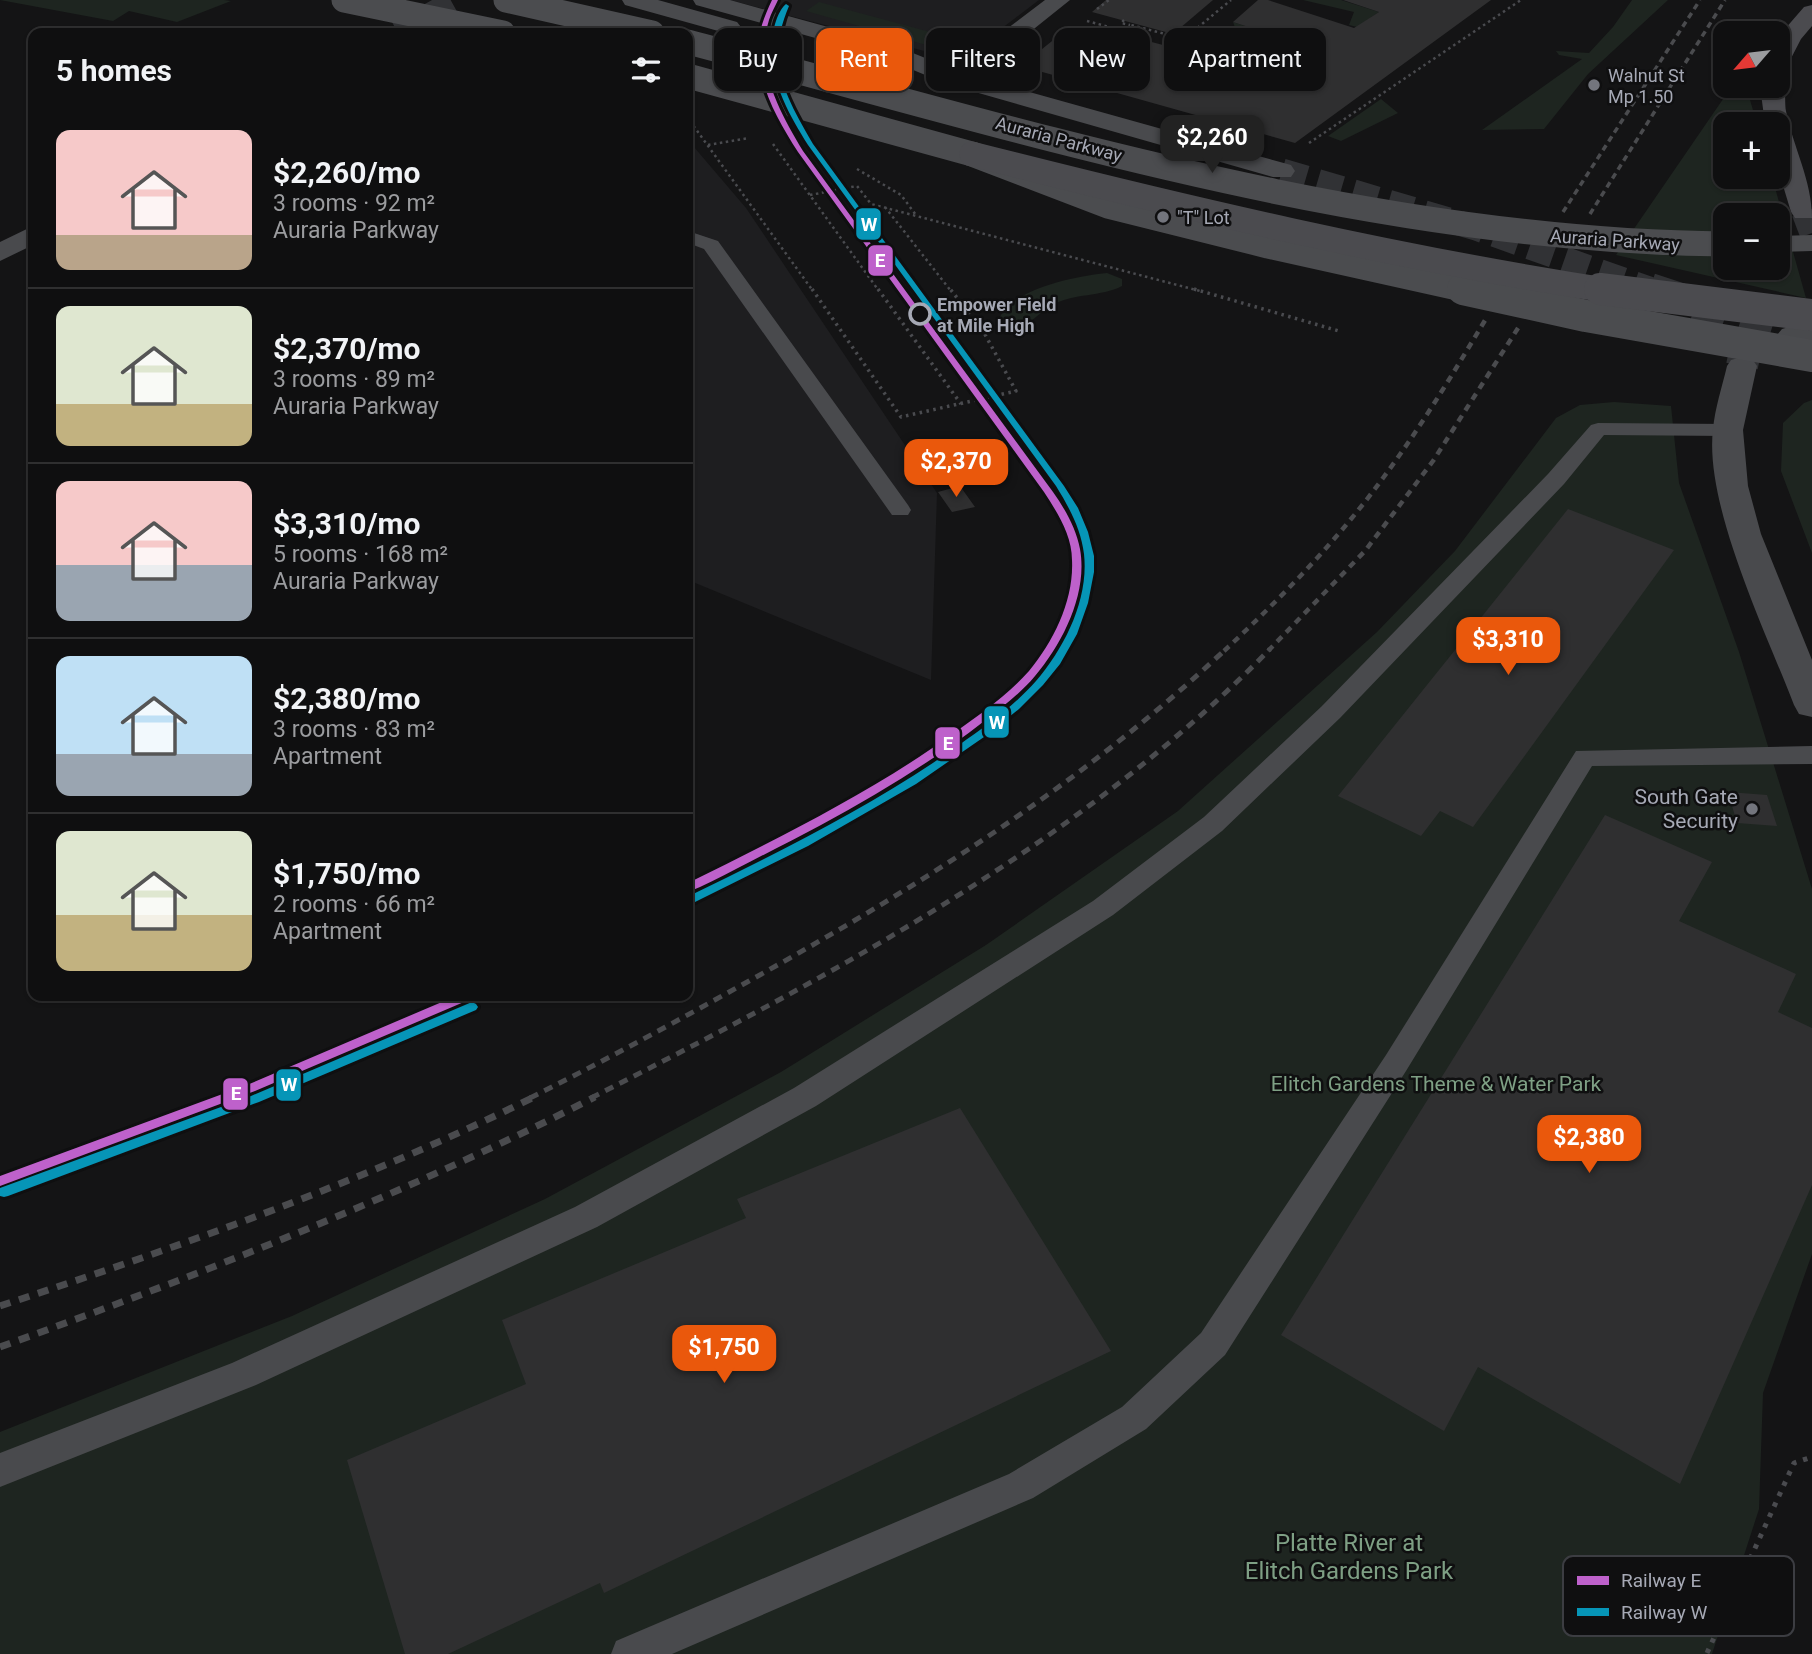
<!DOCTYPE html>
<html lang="en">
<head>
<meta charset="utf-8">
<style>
	body { margin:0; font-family:Roboto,sans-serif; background:#181819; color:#f1f3f6; height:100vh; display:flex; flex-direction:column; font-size:26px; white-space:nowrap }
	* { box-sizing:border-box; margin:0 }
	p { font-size:23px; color:#9b9c9f }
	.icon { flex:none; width:38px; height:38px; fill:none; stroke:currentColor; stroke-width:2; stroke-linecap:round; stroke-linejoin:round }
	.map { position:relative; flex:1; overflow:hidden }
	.details { position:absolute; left:28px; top:28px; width:665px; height:973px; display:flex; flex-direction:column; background:#0f0f10; border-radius:14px; box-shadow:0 2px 5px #0004,0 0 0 2px #2f2f30 }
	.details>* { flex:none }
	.guide { position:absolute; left:714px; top:28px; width:665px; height:63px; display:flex; gap:14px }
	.needle { width:46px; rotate:242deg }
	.controls { position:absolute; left:1713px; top:21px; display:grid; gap:14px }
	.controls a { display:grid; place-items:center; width:77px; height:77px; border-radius:14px; background:#0f0f10; box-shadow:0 2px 5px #0004,0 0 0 2px #2f2f30; font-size:35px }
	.price { position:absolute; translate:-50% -60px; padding:0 16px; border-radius:14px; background:#ea580c; color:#fff; font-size:23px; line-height:46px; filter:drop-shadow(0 2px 4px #0008) }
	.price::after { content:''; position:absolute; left:50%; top:42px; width:21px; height:16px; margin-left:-10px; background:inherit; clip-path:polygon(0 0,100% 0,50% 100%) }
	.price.on { background:#222; color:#fff }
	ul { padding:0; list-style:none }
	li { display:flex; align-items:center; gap:21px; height:175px; padding:0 28px }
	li+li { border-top:2px solid #2f2f30 }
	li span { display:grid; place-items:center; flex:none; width:196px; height:140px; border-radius:14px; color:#555 }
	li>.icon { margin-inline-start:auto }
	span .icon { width:84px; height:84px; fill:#fffc; stroke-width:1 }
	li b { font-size:30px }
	h2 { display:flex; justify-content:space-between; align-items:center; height:84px; padding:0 28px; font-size:30px }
	.pill { padding:0 24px; border-radius:14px; background:#0f0f10; box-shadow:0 2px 5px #0004,0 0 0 2px #2f2f30; font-size:24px; line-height:63px }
	.pill.on { background:#ea580c; color:#fff }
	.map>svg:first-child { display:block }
	.built { fill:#1e1e20 }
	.green { fill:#1e2520; fill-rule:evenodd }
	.building { fill:#2f2f30 }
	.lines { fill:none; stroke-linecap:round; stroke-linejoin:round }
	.minor-tunnel-far1 { stroke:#313235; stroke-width:25; stroke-dasharray:25 12; stroke-linecap:butt }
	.minor-tunnel { stroke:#313235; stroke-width:32; stroke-dasharray:32 16; stroke-linecap:butt }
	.tertiary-tunnel-far1 { stroke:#313235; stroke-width:25; stroke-dasharray:25 12; stroke-linecap:butt }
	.tertiary-tunnel { stroke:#313235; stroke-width:32; stroke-dasharray:32 16; stroke-linecap:butt }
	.motorway-tunnel { stroke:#313235; stroke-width:25; stroke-dasharray:25 12; stroke-linecap:butt }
	.path-far2 { stroke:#4a4b4f; stroke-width:2.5; stroke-dasharray:2.5 3.5; stroke-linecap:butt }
	.path-far1 { stroke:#4a4b4f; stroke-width:3.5; stroke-dasharray:2.5 4.5; stroke-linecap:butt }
	.path { stroke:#4a4b4f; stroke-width:5; stroke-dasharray:4.5 7; stroke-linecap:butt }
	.service { fill:#494a4d; fill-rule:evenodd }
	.minor { fill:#494a4d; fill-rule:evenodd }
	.tertiary { fill:#494a4d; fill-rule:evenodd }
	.primary { fill:#4b4c4f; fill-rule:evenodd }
	.motorway { fill:#4b4b4f; fill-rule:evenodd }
	.rail-far3 { stroke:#4a4b4e; stroke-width:3.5; stroke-dasharray:6 4.5; stroke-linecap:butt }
	.rail-far2 { stroke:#4a4b4e; stroke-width:4.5; stroke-dasharray:7 6; stroke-linecap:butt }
	.rail-far1 { stroke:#4a4b4e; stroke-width:5; stroke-dasharray:9 7; stroke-linecap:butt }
	.rail { stroke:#4a4b4e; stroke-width:7; stroke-dasharray:11 9; stroke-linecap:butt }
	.primary-bridge-far1 { stroke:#4b4c4f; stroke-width:25 }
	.primary-bridge { stroke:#4b4c4f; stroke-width:32 }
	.motorway-bridge-far1 { stroke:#4b4b4f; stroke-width:25 }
	.motorway-bridge { stroke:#4b4b4f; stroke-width:32 }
	.rail-1-casing { stroke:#0f0f10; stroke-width:6 }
	.rail-2-casing { stroke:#0f0f10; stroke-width:6 }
	.rail-1 { fill:#be61cb; fill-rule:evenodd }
	.rail-2 { fill:#0695b7; fill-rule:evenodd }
	.poi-dot { fill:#73757d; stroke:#0f0f10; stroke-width:2.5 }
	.stop-dot { fill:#0f0f10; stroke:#a6a9b5; stroke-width:3.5 }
	.labels { text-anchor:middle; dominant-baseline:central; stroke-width:5; stroke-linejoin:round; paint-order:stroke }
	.far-poi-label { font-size:18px; fill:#a6a9b5; stroke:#0f0f10; text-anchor:start }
	.far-street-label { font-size:18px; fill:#a6a9b5; stroke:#0f0f10 }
	.far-stop-label { font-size:18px; font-weight:bold; fill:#a6a9b5; stroke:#0f0f10; text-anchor:start }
	.poi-label { font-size:21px; fill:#a6a9b5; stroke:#0f0f10; text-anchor:end }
	.park-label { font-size:21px; fill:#7e9f84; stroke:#0f0f10 }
	.near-park-label { font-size:24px; fill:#7e9f84; stroke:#0f0f10 }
	.key { fill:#0f0f10; stroke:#3c3d42; stroke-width:2 }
	.key-label { font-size:19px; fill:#a6a9b5 }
	.line-badge { stroke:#0f0f10; stroke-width:2.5 }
	.badge-label { font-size:19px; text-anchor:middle; font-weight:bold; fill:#fff }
</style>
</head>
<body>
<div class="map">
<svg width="1812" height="1654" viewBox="0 0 1812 1654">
	<rect width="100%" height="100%" fill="#141415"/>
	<!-- built -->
	<path class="built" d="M730,0H1039L965,56L955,59Z
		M688,140L746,208L937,493L931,680L688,580Z"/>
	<!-- green -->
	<path class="green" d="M0,0H224L231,1L177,22L129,11L113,21Z
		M1303,0H1341L1379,12L1357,27L1349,25L1354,12Z
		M1632,0H1668L1588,74L1544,129L1482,130L1582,59L1559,55L1556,51L1589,53L1613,27Z
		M819,2L945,36L961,26L985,33L958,54L806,11Z
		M1233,22L1322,51L1314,56L1260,45L1255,39L1237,33Z
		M1732,86H1746L1757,124H1726V177H1772L1806,298L1616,255ZM1726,215H1778V268H1726Z
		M1381,99L1398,113L1341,141L1328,136Z
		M1107,273L1122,279V286C1101,297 1074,293 1052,305C1036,314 1023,334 1004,331L997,325C1005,289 1077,276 1107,273Z
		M1812,400V553L1781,471L1783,423L1804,403Z
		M1614,402L1671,406L1679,483L1739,652L1812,889V1254L1763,1393L1759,1509L1712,1654H0V1432L292,1316L545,1199L781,1072L986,945L1178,811L1377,632L1455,551L1556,418L1580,405Z"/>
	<!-- building -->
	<path class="building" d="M1106,0H1213L1173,34L1092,12Z
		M1258,0H1268L1354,28L1379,12L1343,0H1491L1295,143L1021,66L1057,37L1131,57L1139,50L1120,44L1129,36L1163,45L1170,39L1190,45L1183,51L1225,62L1210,76L1264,91L1322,51L1233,22Z
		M960,486L975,507L952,512L938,492Z
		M1568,509L1674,550L1473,827L1440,811L1421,836L1338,796Z
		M1728,792L1767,795L1777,826L1737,823Z
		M1605,815L1712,862L1679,921L1796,974L1778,1012L1812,1028V1185L1680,1484L1478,1367L1444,1431L1281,1335Z
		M960,1108L1111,1351L604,1593L600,1583L448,1654H405L347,1460L526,1384L502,1320L746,1218L737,1199Z"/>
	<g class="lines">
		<!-- minor-tunnel-far1 -->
		<path class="minor-tunnel-far1" d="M398,33L458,0"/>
		<!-- minor-tunnel -->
		<path class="minor-tunnel" d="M1742,366L1751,324"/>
		<!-- tertiary-tunnel-far1 -->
		<path class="tertiary-tunnel-far1" d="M1282,171L1476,228L1655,291"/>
		<!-- tertiary-tunnel -->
		<path class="tertiary-tunnel" d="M1650,289L1792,335"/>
		<!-- motorway-tunnel -->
		<path class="motorway-tunnel" d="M1804,212L1812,233"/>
		<!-- path-far2 -->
		<path class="path-far2" d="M1097,9L1109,0
			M1124,20L1121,23L1130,25
			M1087,21L1124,31L1131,25L1184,39L1231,0
			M690,121L813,291
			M1309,143L1521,0
			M773,144L879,291
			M708,145L749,138
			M857,169L901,195L916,215
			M810,195L857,186L871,204L1200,291
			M885,207L951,291"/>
		<!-- path-far1 -->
		<path class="path-far1" d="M812,289L901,417L1016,391L982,329L950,289
			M878,289L961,404
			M1194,289L1339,331"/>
		<!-- path -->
		<path class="path" d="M1707,1653L1794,1463L1812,1457"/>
		<!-- service -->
		<path class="service" d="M688,231L718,241L908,505L911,510L908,515H892L704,249L688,243Z
			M1598,423L1728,424L1739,430L1728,436L1604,435L1564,484L1340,718L1222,831L1113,915L816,1106L597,1227L256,1385L0,1487V1453L232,1363L575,1207L794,1088L1093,901L1204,817L1322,706L1548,474L1591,425Z
			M1812,746V764L1592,766L1406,1071L1225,1355L1146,1429L1033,1498L672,1654H611L616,1641L1009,1474L1122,1407L1201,1333L1386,1055L1576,751Z"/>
		<!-- minor -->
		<path class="minor" d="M1045,0H1070L965,84H947L944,79L947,74Z
			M33,226V245L0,261V242Z
			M1742,357L1753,360L1757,366L1743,430L1748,486L1761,534L1812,660V717L1799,714L1794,705C1766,632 1704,505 1713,429C1715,408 1722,387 1727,366L1731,360Z"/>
		<!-- tertiary -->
		<path class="tertiary" d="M622,0H658L737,22L741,27L737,32L729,34L625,5Z
			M693,0H730L893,45L965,74L1291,165L1295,171L1291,177H1273L947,84L877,55L696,5Z
			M1792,326L1812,331V349L1782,341L1777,335L1782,329Z"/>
		<!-- primary -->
		<path class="primary" d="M1812,235V251L1778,252V236Z"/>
		<!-- motorway -->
		<path class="motorway" d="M1812,5V26L1801,39L1786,68L1778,70V37L1804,7Z
			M1778,80C1788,87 1784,99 1786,111C1793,147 1812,180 1812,218H1795L1791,212L1778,169V124H1765L1760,86H1778Z"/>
		<!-- rail-far3 -->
		<path class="rail-far3" d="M1563,212L1700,0
			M1590,214L1725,0"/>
		<!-- rail-far2 -->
		<path class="rail-far2" d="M1224,651C1281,598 1337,541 1383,478C1421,427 1454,372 1487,317
			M1268,651L1365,551L1433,461L1520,325"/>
		<!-- rail-far1 -->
		<path class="rail-far1" d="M530,1098C604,1061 677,1021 749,981C920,886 1083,783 1226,649
			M591,1098C831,976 1080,844 1270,649"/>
		<!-- rail -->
		<path class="rail" d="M0,1306C181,1246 363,1182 534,1097
			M0,1347C204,1273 401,1196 595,1097"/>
		<!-- primary-bridge-far1 -->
		<path class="primary-bridge-far1" d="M344,0L503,33
			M506,0L652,33
			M688,42C1028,132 1372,241 1726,244
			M688,76L972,154L1108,206L1268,246L1471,291"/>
		<!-- primary-bridge -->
		<path class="primary-bridge" d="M1463,289L1586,316L1812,356"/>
		<!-- motorway-bridge-far1 -->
		<path class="motorway-bridge-far1" d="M972,154C1184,208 1396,258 1612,291"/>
		<!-- motorway-bridge -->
		<path class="motorway-bridge" d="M1600,289L1812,315"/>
		<defs>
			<path id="rail-1" d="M772,0H778C775,7 771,13 769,20C754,67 780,112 803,151L1053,492C1065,509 1076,528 1080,549C1088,593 1063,643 1035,676C1020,694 1001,708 983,722C933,761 878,794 821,825C793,840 765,854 736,869C720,877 704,886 688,892V883C778,838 869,794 951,735C978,716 1007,696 1029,671C1054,641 1074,600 1072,560C1072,535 1057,512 1044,492L798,152C777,119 755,81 759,41C760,26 766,13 772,0Z
				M456,996H473L471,999L255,1091L0,1186V1176L247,1085Z"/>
			<path id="rail-2" d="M786,4L789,6C765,62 785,95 813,144L1064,486L1078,508L1088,532L1094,556V572L1088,603L1077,634L1060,664L1043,685L1019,709L984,737L916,784L808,846L693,903L688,899L689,896C781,851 875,805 959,745C986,726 1014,706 1036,681C1065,647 1089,599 1084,554C1081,529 1069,507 1056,486L808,145C786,110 764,70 774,28C776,19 780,9 786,4Z
				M472,1002L476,1004L478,1007L476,1010L259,1102L8,1196L4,1197L0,1196V1188L251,1096Z"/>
		</defs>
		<!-- rail-1 casing -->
		<use href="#rail-1" class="rail-1-casing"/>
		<!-- rail-2 casing -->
		<use href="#rail-2" class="rail-2-casing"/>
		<!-- rail-1 -->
		<use href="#rail-1" class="rail-1"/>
		<!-- rail-2 -->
		<use href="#rail-2" class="rail-2"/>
	</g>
	<!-- markers -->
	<g class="poi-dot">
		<circle cx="1594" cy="85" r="7"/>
		<circle cx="1163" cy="217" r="7"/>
		<circle cx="1752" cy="809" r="7"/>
	</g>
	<circle class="stop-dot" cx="920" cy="314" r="10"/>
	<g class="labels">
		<!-- far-poi labels -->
		<g class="far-poi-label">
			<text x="1608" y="75">Walnut St<tspan x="1608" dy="21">Mp 1.50</tspan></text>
			<text x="1177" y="217">"T" Lot</text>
		</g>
		<!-- far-street labels -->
		<g class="far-street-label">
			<text transform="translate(1059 139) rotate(15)">Auraria Parkway</text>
			<text transform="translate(1615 240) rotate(4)">Auraria Parkway</text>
		</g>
		<!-- far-stop labels -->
		<g class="far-stop-label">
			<text x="937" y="304">Empower Field<tspan x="937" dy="21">at Mile High</tspan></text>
		</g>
		<!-- poi labels -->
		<g class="poi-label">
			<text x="1738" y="797">South Gate<tspan x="1738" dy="24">Security</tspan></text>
		</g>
		<!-- park labels -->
		<g class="park-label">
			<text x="1436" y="1084">Elitch Gardens Theme &amp; Water Park</text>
		</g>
		<!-- near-park labels -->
		<g class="near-park-label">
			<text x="1349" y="1543">Platte River at<tspan x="1349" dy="28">Elitch Gardens Park</tspan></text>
		</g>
	</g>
	<!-- legend -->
	<rect x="1563" y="1556" width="231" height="80" rx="10" class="key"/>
	<rect x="1577" y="1576" width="32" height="9" fill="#be61cb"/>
	<rect x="1577" y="1608" width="32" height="8" fill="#0695b7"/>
	<g class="key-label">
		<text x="1621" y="1587">Railway E</text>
		<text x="1621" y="1619">Railway W</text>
	</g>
	<g class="line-badge">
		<rect x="855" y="207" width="27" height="34" rx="7" fill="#0695b7"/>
		<rect x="867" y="244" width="27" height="33" rx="7" fill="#be61cb"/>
		<rect x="983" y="705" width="27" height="34" rx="7" fill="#0695b7"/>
		<rect x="934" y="726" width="27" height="34" rx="7" fill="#be61cb"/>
		<rect x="275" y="1068" width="27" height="34" rx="7" fill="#0695b7"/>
		<rect x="222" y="1077" width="27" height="34" rx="7" fill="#be61cb"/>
	</g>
	<g class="badge-label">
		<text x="869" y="231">W</text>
		<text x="880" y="267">E</text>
		<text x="997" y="729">W</text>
		<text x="948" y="750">E</text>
		<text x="289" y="1091">W</text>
		<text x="236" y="1100">E</text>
	</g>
</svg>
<div class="controls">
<a><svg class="needle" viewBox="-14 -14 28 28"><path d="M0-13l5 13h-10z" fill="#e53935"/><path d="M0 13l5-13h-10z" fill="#9b9c9f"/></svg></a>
<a>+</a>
<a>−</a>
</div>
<b class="price on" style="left:1212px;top:175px">$2,260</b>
<b class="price" style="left:956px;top:499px">$2,370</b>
<b class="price" style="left:1508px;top:677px">$3,310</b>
<b class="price" style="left:1589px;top:1175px">$2,380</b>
<b class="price" style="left:724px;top:1385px">$1,750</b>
<div class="guide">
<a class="pill">Buy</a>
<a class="pill on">Rent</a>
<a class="pill">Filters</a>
<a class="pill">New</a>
<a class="pill">Apartment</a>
</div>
<section class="details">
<h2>5 homes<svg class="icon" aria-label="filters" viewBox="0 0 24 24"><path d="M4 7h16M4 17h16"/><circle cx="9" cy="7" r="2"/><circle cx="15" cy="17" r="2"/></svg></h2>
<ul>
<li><span style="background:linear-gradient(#f6c9c9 75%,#b9a48a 0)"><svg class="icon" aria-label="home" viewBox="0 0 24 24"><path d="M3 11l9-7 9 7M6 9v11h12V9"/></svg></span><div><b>$2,260/mo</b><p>3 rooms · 92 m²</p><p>Auraria Parkway</p></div></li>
<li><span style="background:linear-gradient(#dfe7d0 70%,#c2b280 0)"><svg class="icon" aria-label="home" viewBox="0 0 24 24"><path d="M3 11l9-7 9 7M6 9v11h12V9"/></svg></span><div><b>$2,370/mo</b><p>3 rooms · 89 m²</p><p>Auraria Parkway</p></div></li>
<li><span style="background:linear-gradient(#f6c9c9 60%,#9aa5b1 0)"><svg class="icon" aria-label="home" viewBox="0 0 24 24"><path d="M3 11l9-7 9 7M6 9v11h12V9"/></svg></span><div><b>$3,310/mo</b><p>5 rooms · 168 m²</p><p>Auraria Parkway</p></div></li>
<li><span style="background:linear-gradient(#bfe0f5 70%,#9aa5b1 0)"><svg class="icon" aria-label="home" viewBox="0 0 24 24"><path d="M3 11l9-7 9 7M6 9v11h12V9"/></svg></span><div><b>$2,380/mo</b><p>3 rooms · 83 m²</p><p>Apartment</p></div></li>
<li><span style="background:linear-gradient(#dfe7d0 60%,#c2b280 0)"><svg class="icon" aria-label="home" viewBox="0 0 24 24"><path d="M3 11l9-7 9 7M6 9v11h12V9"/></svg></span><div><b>$1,750/mo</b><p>2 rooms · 66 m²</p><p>Apartment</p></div></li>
</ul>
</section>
</div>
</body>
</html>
